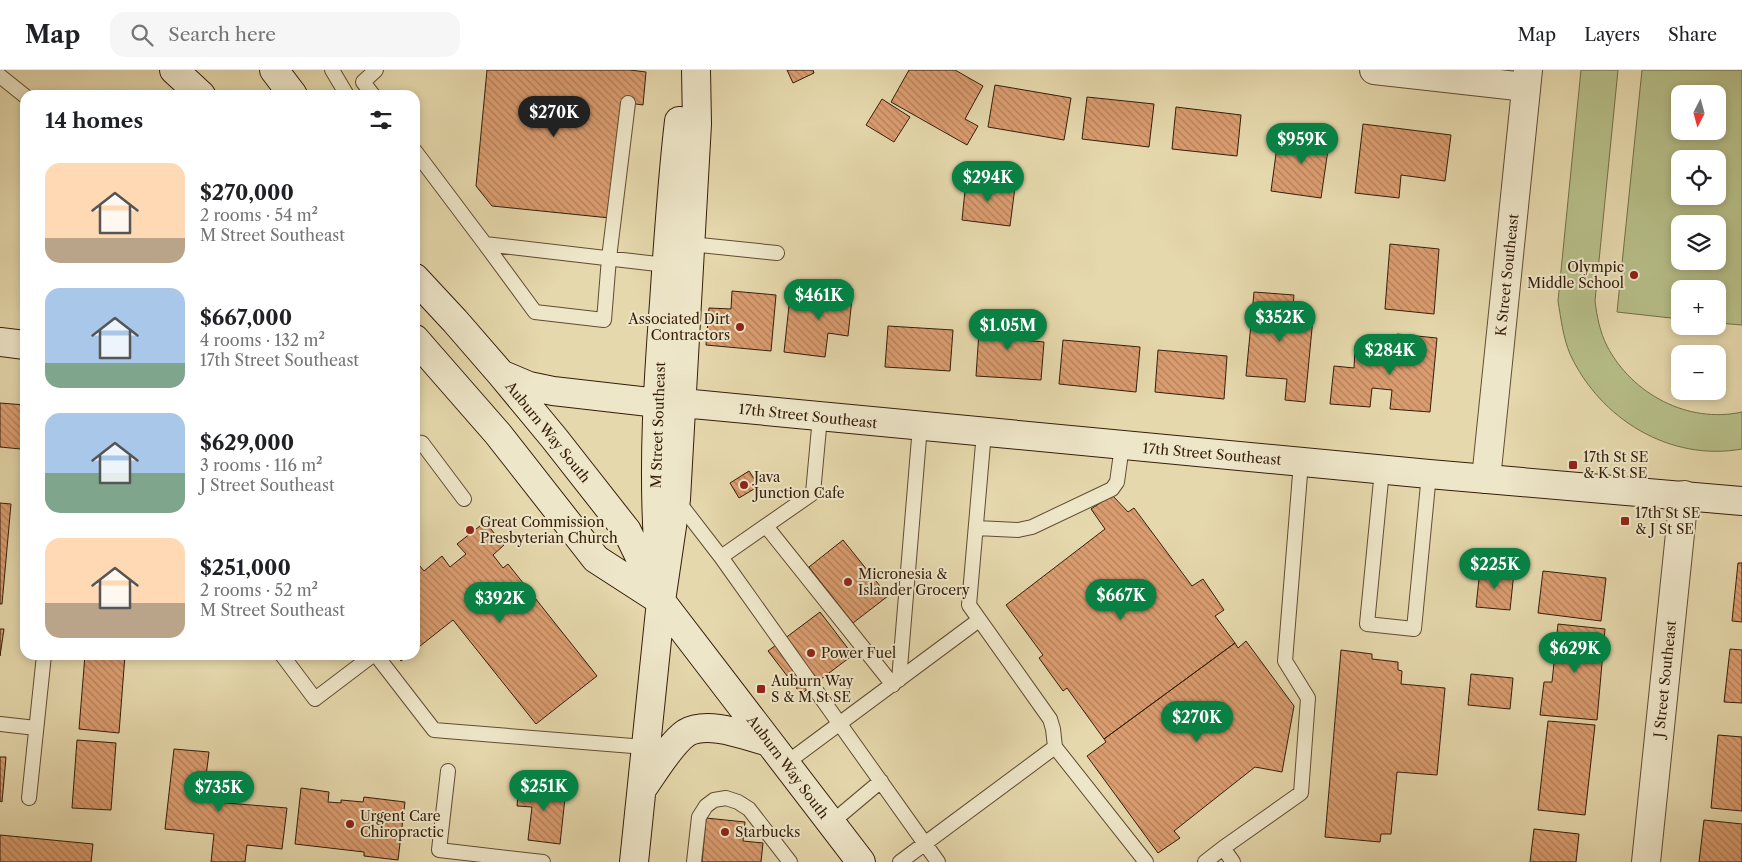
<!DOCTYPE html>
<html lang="en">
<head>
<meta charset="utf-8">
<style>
	body { margin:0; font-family:"Libre Caslon Text",serif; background:#f6f6f6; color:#202124; height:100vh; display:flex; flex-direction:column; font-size:19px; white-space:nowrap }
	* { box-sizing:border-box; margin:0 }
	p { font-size:16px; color:#757577 }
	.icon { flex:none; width:28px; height:28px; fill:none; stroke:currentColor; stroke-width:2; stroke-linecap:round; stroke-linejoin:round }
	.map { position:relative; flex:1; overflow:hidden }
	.details { position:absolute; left:20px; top:20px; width:400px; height:570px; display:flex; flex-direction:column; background:#fff; border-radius:15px; box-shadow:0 2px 8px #0003 }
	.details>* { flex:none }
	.needle { width:32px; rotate:186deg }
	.controls { position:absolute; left:1671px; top:15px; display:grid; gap:10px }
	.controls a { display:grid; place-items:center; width:55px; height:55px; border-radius:10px; background:#fff; box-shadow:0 2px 8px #0003; font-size:25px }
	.price { position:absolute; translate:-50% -42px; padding:0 11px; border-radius:18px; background:#0b8043; color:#fff; font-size:16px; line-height:32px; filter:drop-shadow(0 1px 2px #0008) }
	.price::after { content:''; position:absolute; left:50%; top:30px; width:15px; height:11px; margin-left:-8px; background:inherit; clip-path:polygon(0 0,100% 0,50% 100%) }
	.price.active { background:#222; color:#fff }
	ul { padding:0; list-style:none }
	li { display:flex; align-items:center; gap:15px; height:125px; padding:0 25px }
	li span { display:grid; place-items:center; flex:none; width:140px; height:100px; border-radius:15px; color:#555 }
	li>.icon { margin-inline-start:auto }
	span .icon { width:60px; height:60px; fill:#fffc; stroke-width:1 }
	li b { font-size:21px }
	h2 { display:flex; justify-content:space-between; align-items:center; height:60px; padding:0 25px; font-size:21px }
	header { display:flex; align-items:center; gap:30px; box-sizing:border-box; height:70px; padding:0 25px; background:#fff; border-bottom:1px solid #e0e0e0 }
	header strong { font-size:24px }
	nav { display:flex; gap:28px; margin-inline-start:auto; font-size:18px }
	.search { width:350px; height:45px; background:#f6f6f6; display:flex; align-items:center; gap:12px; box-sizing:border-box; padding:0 18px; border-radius:15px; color:#757577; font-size:19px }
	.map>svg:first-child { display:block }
	.pitch { fill:#b6be88; stroke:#766e49; fill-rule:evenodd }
	.building { fill:url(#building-back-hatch); stroke:#351d0a }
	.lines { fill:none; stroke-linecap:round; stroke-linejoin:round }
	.lane-casing { stroke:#614c32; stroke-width:16 }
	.street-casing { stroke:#614c32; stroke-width:30 }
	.secondary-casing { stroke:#351d0a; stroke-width:30 }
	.lane { stroke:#eee6c9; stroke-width:14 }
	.street { stroke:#eee6c9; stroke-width:28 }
	.secondary { stroke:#eee6c9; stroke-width:28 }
	.poi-dot { fill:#8f2418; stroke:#eee6c9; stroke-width:2 }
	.labels { text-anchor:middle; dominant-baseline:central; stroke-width:4; stroke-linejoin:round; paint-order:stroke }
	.poi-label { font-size:14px; fill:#351d0a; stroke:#eee6c9; text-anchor:start }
	.street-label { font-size:14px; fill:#351d0a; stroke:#eee6c9 }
</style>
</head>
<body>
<header>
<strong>Map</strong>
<div class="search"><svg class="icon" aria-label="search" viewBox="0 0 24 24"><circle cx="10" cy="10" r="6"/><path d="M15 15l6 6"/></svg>Search here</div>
<nav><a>Map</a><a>Layers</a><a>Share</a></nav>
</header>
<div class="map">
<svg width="1742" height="792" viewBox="0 0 1742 792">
	<defs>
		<pattern id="building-back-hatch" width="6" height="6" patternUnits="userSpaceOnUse" patternTransform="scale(1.25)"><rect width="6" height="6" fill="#db9d70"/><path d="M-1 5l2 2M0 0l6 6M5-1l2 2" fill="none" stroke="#b27f5a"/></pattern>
	</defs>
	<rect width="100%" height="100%" fill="#e5d8ac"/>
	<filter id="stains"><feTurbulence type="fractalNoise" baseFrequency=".004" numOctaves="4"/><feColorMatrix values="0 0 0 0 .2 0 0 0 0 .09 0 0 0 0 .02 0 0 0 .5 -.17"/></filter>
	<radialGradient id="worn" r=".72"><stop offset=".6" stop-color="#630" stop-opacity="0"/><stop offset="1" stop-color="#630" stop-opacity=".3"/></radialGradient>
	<!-- pitch -->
	<path class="pitch" d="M1581,0H1618L1595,231C1597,247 1600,262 1607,276C1632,324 1688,354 1742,342V379C1670,392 1600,349 1570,284C1563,267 1561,249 1558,231Z
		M1642,0H1742V255L1718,253V219H1680V249L1617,242ZM1680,24H1718V61H1680ZM1680,89H1718V126H1680ZM1680,154H1718V191H1680Z"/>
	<!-- building -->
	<path class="building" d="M487,0H630L646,2L643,35L622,32L610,148L492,136L476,116Z
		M787,0H813L814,3L793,13Z
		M909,0H955L983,16L965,49L978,56L967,75L891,32Z
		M995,15L1071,28L1064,70L988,57Z
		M1087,27L1154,34L1149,77L1082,69Z
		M882,29L910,47L894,72L866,55Z
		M1176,37L1241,45L1237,86L1172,79Z
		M1363,54L1451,65L1445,111L1401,105L1399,128L1355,123Z
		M1314,57L1331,59L1321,128L1271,121L1278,69L1312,74Z
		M966,111L1015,117L1010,156L962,150Z
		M1390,174L1439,179L1434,244L1385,239Z
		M812,215L853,219L848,266L828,263L825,287L784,282L789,236L810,238Z
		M732,221L776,225L771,281L706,275L709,238L731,239Z
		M1254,222L1294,225L1292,247L1313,248L1305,332L1285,330L1287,309L1246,306Z
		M980,247L1024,250L1022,270L1044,272L1041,310L976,306Z
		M888,256L953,260L950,301L885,297Z
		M1397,264L1437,268L1430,342L1390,339L1392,320L1372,318L1370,337L1330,334L1334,296L1354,298L1355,279L1395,283Z
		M1063,270L1140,277L1136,322L1059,314Z
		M1158,280L1227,286L1224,329L1155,322Z
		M0,333L25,335L21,379L0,377Z
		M749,401L759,416L739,428L730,413Z
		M1112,425L1128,442L1134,438L1192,516L1203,509L1224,540L1215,546L1235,573L1104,669L1067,618L1063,621L1039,588L1043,585L1006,535L1105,459L1091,439Z
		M0,433L11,434L2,534H0Z
		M485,452L504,475L493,485L503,498L508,494L597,606L536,654L453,550L415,580V490L424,501L442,486L450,497L466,484L457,474Z
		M843,470L888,526L853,553L809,497Z
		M1738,493H1742V552L1732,551Z
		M1480,499L1514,502L1510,540L1476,537Z
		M1543,501L1606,508L1601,551L1538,543Z
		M820,542L853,585L801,624L768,581Z
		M1558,554L1605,559L1597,650L1540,645L1544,612H1552Z
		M0,559H4L0,586Z
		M1246,571L1294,636L1282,702L1255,697L1174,761L1180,768L1158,783L1087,686L1106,672L1104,669L1235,573L1238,578Z
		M1730,579L1742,580V633L1724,632Z
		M1341,580L1372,584V589L1398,592V600L1402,601L1401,614L1445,618L1437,705L1397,702L1391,764H1381L1380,772L1325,767Z
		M85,585H125L119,663L79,659Z
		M396,585H409L401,591Z
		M1471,604L1513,608L1510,639L1468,635Z
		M1548,651L1595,655L1585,745L1538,740Z
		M1718,665L1742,667V741L1711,738Z
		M77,670L116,673L111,740L72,738Z
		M174,679L209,682L203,731L287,738L282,779L247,775L245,792H211L214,764L165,759Z
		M0,687H6L2,732L0,731Z
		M519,715L566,719L560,774L528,770L532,737L517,736Z
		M301,718L329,722L328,732L341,733V730L363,732L364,727L405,732L398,790L364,786V782L295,774Z
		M706,748L745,752L743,771L763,773L761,792H702Z
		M1704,750L1742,754V792H1699Z
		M1534,759L1579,764L1576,792H1530Z
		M0,765L93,774L91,792H0Z"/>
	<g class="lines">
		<defs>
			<path id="lane" d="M332,0L347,25
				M0,6L25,26
				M373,25L363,12L376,0
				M415,81L485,174L666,195
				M485,174L535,242L604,250L609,188L628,33
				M690,174L777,183
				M984,362L969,535L1050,649L1053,659L1055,677L1146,792
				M415,372L422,373L464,429
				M1382,400L1367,554L1414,559L1429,404
				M677,430L721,487L938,792
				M766,456L893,615
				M976,458L1018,460L1032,457L1112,419L1117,412L1122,376
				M721,487L813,423L820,347
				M282,585L315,629L373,585
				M376,585L434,660L645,677
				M899,610L920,356
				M0,654L36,658
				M785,694L979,550
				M448,701L439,780L543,792
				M29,728L44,585
				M831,753L881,711
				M1223,778L1301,723L1308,628L1285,591L1301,392
				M694,792L699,747L706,736L714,730L726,728L738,732L749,739L790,792
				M900,792L1055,677
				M1205,792L1223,778L1233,792"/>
			<path id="street" d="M1374,0L1526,17
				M1486,409L1528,0
				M1646,792L1684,425"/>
			<path id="secondary" d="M174,0L201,25
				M274,0L293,25
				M415,208L455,251L501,304L554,368L627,461L661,531L861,792
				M415,269L498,364L596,489L661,531
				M0,272L25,275
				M503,305L529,316L553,321L658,333
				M682,333L1429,404L1742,431
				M658,472C653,392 658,313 664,233C668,172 672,111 679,51
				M642,719C653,704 671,673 686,663C708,650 746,666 769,672
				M634,792L661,531L676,429L697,54L696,0"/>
		</defs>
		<!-- lane casing -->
		<use href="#lane" class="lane-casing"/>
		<!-- street casing -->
		<use href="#street" class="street-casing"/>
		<!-- secondary casing -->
		<use href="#secondary" class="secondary-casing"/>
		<!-- lane -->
		<use href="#lane" class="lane"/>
		<!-- street -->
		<use href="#street" class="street"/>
		<!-- secondary -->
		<use href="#secondary" class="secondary"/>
	</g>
	<!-- markers -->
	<g class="poi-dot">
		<circle cx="1634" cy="205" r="5"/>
		<circle cx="740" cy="257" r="5"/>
		<rect x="1568" y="390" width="10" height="10" rx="2.5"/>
		<circle cx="744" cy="415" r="5"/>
		<rect x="1620" y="446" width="10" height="10" rx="2.5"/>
		<circle cx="470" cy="460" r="5"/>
		<circle cx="848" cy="512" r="5"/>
		<circle cx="811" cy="583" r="5"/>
		<rect x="756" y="614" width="10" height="10" rx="2.5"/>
		<circle cx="350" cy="754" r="5"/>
		<circle cx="725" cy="762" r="5"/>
	</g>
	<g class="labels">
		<!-- poi labels -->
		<g class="poi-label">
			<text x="1624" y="197" text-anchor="end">Olympic<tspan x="1624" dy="16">Middle School</tspan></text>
			<text x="730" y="249" text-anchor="end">Associated Dirt<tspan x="730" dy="16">Contractors</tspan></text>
			<text x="1583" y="387">17th St SE<tspan x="1583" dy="16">&amp; K St SE</tspan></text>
			<text x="754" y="407">Java<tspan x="754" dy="16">Junction Cafe</tspan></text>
			<text x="1635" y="443">17th St SE<tspan x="1635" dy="16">&amp; J St SE</tspan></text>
			<text x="480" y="452">Great Commission<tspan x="480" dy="16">Presbyterian Church</tspan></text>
			<text x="858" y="504">Micronesia &amp;<tspan x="858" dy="16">Islander Grocery</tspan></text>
			<text x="821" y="583">Power Fuel</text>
			<text x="771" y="611">Auburn Way<tspan x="771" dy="16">S &amp; M St SE</tspan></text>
			<text x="360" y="746">Urgent Care<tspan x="360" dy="16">Chiropractic</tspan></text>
			<text x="735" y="762">Starbucks</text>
		</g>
		<!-- street labels -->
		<g class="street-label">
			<text transform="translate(1507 205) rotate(-84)">K Street Southeast</text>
			<text transform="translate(808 346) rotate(6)">17th Street Southeast</text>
			<text transform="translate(658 355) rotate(-88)">M Street Southeast</text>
			<text transform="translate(548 362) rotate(51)">Auburn Way South</text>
			<text transform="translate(1212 384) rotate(5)">17th Street Southeast</text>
			<text transform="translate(1665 609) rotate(-84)">J Street Southeast</text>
			<text transform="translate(788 697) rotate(53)">Auburn Way South</text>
		</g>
	</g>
	<rect width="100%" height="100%" filter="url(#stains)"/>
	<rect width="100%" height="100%" fill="url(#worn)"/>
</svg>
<div class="controls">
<a><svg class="needle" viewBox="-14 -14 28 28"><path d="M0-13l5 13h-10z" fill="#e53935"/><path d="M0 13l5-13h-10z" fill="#757577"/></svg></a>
<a><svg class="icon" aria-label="locate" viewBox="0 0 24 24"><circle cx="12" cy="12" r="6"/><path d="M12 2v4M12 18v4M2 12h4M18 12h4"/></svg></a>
<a><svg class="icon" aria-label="layers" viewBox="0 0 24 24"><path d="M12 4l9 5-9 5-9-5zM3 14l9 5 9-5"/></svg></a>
<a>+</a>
<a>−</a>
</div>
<b class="price active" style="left:554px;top:68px">$270K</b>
<b class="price" style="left:1302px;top:95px">$959K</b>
<b class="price" style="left:988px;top:133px">$294K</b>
<b class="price" style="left:819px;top:251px">$461K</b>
<b class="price" style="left:1280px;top:273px">$352K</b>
<b class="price" style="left:1008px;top:281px">$1.05M</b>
<b class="price" style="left:1390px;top:306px">$284K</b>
<b class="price" style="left:1495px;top:520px">$225K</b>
<b class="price" style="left:1121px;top:551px">$667K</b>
<b class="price" style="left:500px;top:554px">$392K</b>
<b class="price" style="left:1575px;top:604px">$629K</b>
<b class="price" style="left:1197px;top:673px">$270K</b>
<b class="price" style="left:544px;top:742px">$251K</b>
<b class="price" style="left:219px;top:743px">$735K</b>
<section class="details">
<h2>14 homes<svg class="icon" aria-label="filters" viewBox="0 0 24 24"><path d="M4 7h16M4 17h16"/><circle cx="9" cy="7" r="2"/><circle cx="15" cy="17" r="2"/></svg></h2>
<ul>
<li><span style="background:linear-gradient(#ffd9b3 75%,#b9a48a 0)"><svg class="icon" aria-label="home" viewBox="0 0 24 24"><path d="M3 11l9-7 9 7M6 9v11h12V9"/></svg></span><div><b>$270,000</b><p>2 rooms · 54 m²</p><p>M Street Southeast</p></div></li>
<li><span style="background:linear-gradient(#a9c7e8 75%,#7fa58c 0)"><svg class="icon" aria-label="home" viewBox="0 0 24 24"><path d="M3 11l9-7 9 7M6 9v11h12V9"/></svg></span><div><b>$667,000</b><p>4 rooms · 132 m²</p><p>17th Street Southeast</p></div></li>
<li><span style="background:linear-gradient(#a9c7e8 60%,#7fa58c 0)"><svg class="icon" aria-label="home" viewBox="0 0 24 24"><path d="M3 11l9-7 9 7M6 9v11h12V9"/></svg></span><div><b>$629,000</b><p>3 rooms · 116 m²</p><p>J Street Southeast</p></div></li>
<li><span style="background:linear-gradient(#ffd9b3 65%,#b9a48a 0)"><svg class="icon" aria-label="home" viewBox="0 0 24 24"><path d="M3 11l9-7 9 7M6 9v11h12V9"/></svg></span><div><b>$251,000</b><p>2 rooms · 52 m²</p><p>M Street Southeast</p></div></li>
</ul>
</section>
</div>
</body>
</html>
